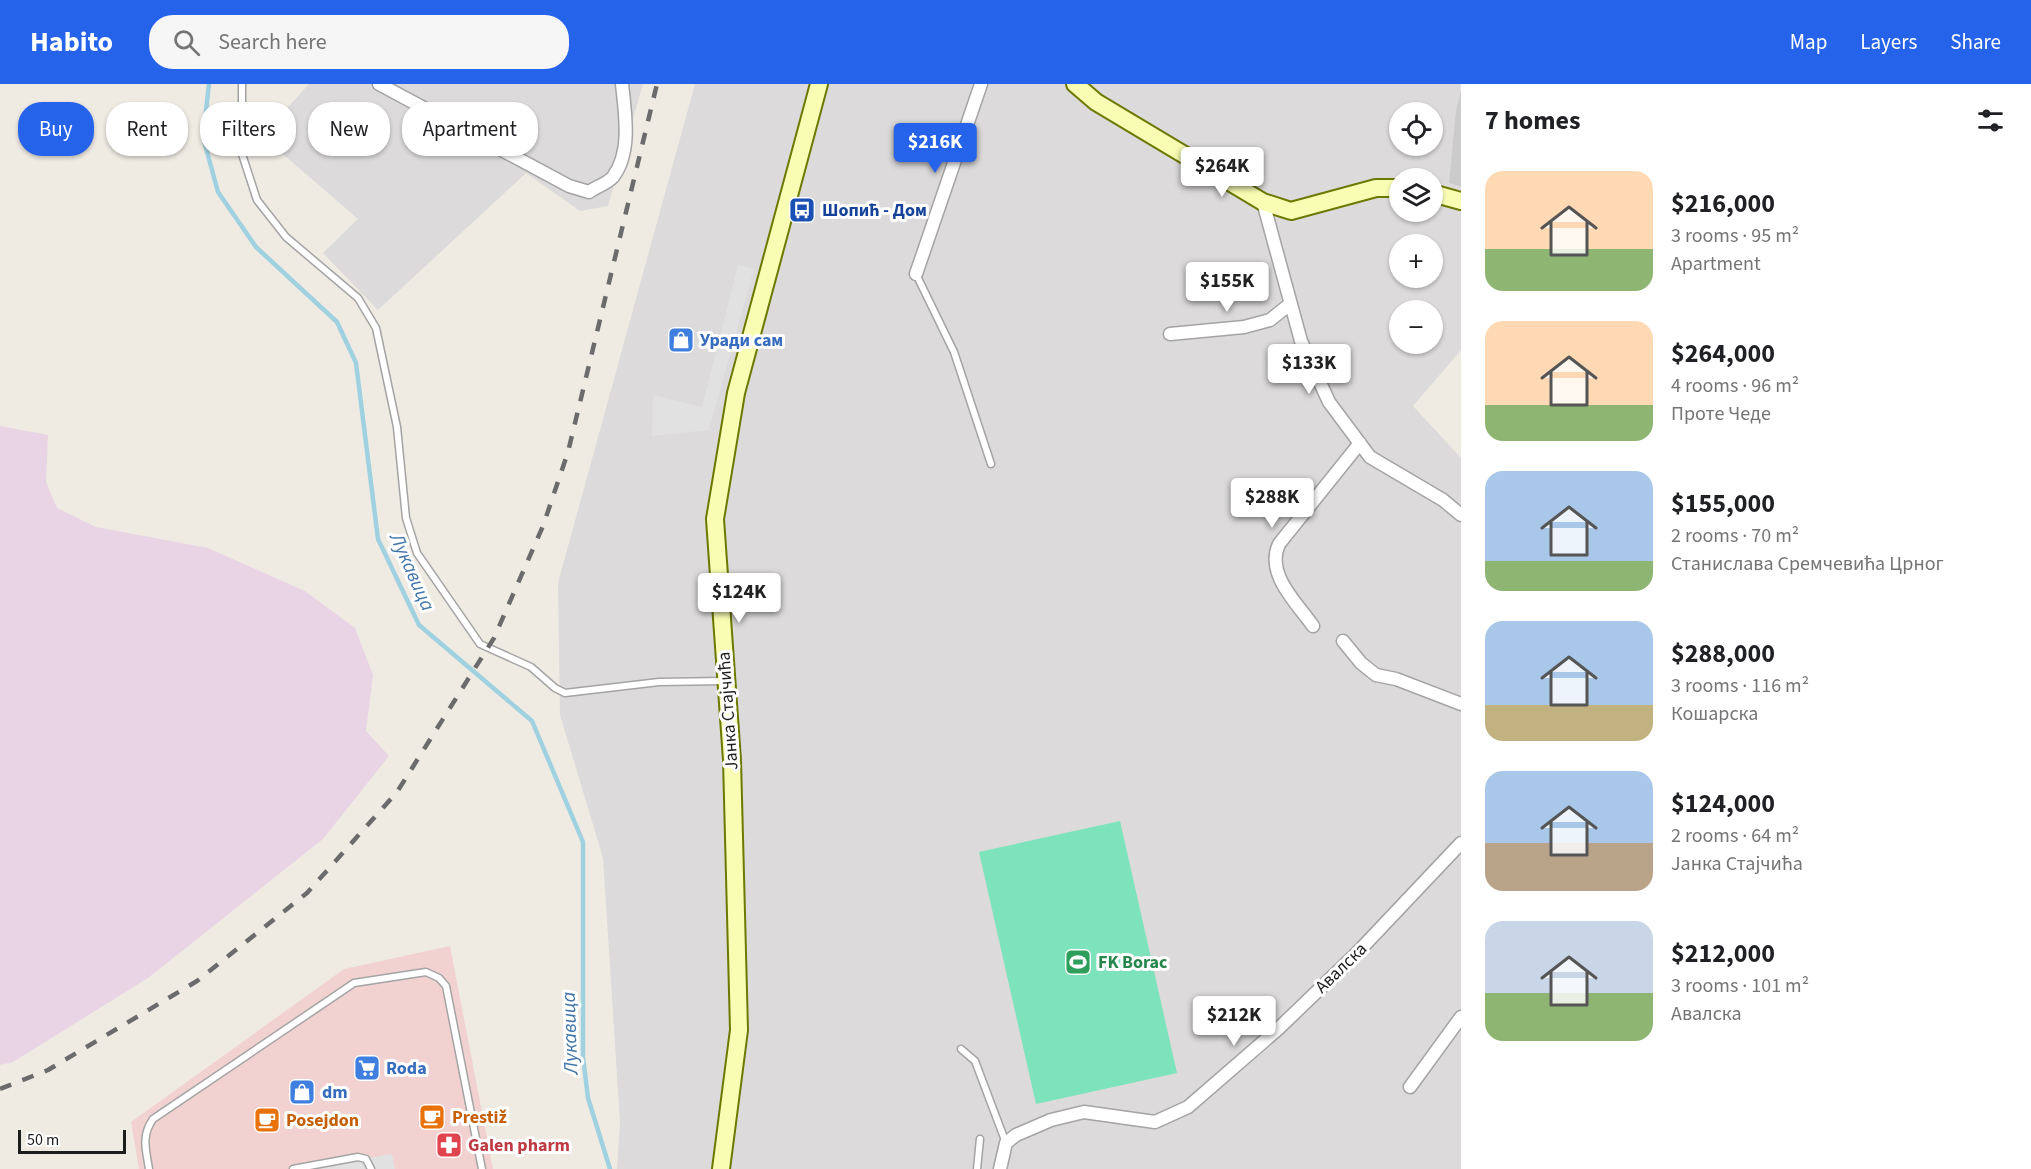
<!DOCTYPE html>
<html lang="en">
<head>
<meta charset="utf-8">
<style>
	body { margin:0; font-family:"Source Sans 3",sans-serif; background:#f6f6f6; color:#202124; height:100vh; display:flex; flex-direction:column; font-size:22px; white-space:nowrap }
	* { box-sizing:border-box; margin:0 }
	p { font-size:20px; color:#757577 }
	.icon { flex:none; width:33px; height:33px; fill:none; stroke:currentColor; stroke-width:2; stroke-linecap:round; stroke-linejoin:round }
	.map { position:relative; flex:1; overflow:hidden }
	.side { display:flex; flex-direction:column; background:#fff; width:570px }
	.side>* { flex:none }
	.guide { position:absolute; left:18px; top:18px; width:570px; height:54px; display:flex; gap:12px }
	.fabs { position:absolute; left:1389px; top:18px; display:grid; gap:12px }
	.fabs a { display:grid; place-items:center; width:54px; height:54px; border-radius:50%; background:#fff; box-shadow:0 2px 4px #0004; font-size:30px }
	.scale { position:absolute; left:18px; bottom:15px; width:108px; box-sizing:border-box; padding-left:6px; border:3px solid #1d1d1d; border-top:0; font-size:16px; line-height:21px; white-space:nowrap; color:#1d1d1d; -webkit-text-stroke:4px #fff; paint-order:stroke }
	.price { position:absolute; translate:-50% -51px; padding:0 14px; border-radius:6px; background:#fff; color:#222; font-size:20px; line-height:39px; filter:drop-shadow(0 2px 3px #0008) }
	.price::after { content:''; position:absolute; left:50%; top:36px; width:18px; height:14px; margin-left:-9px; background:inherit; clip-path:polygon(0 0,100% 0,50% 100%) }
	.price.selected { background:#2563eb; color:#fff }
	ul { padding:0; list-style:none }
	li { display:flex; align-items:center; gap:18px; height:150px; padding:0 24px }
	li span { display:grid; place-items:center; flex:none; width:168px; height:120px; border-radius:18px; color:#555 }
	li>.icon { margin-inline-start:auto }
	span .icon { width:72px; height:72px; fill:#fffc; stroke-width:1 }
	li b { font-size:26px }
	h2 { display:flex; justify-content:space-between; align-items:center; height:72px; padding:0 24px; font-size:26px }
	.tag { padding:0 21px; border-radius:24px; background:#fff; box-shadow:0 2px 4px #0004; font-size:21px; line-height:54px }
	.tag.selected { background:#2563eb; color:#fff }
	header { display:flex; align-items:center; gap:36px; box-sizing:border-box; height:84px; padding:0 30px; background:#2563eb; color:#fff }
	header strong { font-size:28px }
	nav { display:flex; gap:33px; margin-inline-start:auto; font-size:21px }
	.search { width:420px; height:54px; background:#f6f6f6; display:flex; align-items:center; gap:15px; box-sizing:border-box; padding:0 21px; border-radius:24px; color:#757577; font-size:22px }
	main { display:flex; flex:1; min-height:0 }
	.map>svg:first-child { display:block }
	.residential { fill:#dcdada; fill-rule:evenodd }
	.commercial { fill:#f1d2d1 }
	.industrial { fill:#e9d4e5 }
	.religious { fill:#cbcbcb }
	.pitch { fill:#7ce3bb }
	.parking { fill:#e1e1e1 }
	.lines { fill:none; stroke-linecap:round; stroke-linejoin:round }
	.stream { stroke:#a0d1e0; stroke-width:4.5 }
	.lane-casing { stroke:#a4a4a4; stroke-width:9 }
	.street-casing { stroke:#a4a4a4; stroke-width:15 }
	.secondary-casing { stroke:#6c7900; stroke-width:20 }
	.lane { stroke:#fff; stroke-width:6 }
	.street { stroke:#fff; stroke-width:12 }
	.secondary { stroke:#f9fdb3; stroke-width:16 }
	.rail { stroke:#6b6b6b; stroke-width:4.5; stroke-dasharray:12 12; stroke-linecap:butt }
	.labels { text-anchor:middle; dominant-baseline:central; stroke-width:6; stroke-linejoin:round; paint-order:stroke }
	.transit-label { font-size:18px; font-weight:bold; fill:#164399; stroke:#fff; text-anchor:start }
	.shop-label { font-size:18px; font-weight:bold; fill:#366cbe; stroke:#fff; text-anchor:start }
	.street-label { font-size:18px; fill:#1d1d1d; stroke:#fff }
	.leisure-label { font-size:18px; font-weight:bold; fill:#27864d; stroke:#fff; text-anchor:start }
	.food-label { font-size:18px; font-weight:bold; fill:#c56008; stroke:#fff; text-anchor:start }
	.health-label { font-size:18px; font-weight:bold; fill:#be3a42; stroke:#fff; text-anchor:start }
	.water-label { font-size:20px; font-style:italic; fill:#4276aa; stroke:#fff }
</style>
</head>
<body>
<header>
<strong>Habito</strong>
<div class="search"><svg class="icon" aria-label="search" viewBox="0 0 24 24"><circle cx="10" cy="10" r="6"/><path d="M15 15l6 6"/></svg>Search here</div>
<nav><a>Map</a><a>Layers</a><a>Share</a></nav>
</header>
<main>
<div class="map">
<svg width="1461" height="1085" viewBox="0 0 1461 1085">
	<rect width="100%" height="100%" fill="#efebe3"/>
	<!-- residential -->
	<path class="residential" d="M309,0H643L608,122L580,127L526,89L378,226L323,169L358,135L262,52Z
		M695,0H1461L1449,99L1461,103V266L1413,322L1461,374V1085H617L620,1038L603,774L560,631L558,499ZM1400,28H1432V62H1400ZM1400,94H1432V128H1400ZM1400,160H1432V194H1400ZM1400,226H1432V260H1400Z"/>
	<!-- commercial -->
	<path class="commercial" d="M450,862L493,1085H139L131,1038L344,885Z"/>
	<!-- industrial -->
	<path class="industrial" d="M0,342L48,351L46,398L57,424L96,443L208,464L305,507L355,544L373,591L366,647L389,672L323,755L148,894L13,978L0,981Z"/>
	<!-- religious -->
	<path class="religious" d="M1461,6V103L1449,99L1456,27Z"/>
	<!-- pitch -->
	<path class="pitch" d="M1120,737L1177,989L1036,1020L979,768Z"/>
	<!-- parking -->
	<path class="parking" d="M738,181L754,185L709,346L652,352L653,311L702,323Z
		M392,1070L395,1085H304Z"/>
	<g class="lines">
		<!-- stream -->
		<path class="stream" d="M209,0L203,53L218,108L256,163L337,238L356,279L378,455L419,541L532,637L583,758V973L588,1014L610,1085"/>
		<defs>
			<path id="lane" d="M242,0V70L257,116L286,153L358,214L376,244L397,343L406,434L417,469L480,560L531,583L555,604L565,609L659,598L725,597
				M916,190L954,268L991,380
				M961,965L975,977L1006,1059
				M149,1085C146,1066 141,1052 153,1035L354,899L426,888L439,894L446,902L482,1085
				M293,1085L358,1073L366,1075L371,1085
				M977,1085L980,1055"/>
			<path id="street" d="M379,0L569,102L589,108C596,103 608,99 613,93C632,68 625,29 622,0
				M1263,118L1301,257L1329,318L1370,373L1443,416L1461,431
				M916,190L981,0
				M1170,250L1244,243L1270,236L1290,220
				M1313,542C1297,519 1265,490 1279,460L1360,359
				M1343,557L1361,579L1376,591L1396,595L1461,620
				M1410,1003L1461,933
				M1000,1085L1006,1059L1016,1051L1051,1036L1084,1028L1155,1038L1188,1023L1278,945L1357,869L1461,759"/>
			<path id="secondary" d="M1075,0L1096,18L1263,118L1291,127L1376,104H1400
				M1432,109L1461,117
				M721,1085L739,946L732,676L715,435L736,309L819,0"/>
		</defs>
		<!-- lane casing -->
		<use href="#lane" class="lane-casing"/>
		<!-- street casing -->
		<use href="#street" class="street-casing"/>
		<!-- secondary casing -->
		<use href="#secondary" class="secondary-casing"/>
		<!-- lane -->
		<use href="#lane" class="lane"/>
		<!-- street -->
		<use href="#street" class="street"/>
		<!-- secondary -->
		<use href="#secondary" class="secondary"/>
		<!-- rail -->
		<path class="rail" d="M0,1005L48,986L197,897L307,809L397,708L494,554L543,442L568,368L657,0"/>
	</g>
	<!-- icons -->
	<defs>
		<symbol id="bus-square" viewBox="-11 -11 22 22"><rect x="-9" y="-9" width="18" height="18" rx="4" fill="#1a4fb4" stroke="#fff"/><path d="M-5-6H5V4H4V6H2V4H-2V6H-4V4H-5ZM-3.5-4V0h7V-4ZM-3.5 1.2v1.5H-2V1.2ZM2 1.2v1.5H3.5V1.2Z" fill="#fff"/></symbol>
		<symbol id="shop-square" viewBox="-11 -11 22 22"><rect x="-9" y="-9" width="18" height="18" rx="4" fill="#3f7fe0" stroke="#fff"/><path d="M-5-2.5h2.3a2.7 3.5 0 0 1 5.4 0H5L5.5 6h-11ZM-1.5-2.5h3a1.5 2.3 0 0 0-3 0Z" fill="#fff"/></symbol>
		<symbol id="stadium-square" viewBox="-11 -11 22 22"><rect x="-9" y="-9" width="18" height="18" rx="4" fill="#2e9e5b" stroke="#fff"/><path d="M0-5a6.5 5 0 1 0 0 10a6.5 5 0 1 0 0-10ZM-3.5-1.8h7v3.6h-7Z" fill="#fff"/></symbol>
		<symbol id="supermarket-square" viewBox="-11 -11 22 22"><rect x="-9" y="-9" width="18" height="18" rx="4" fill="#3f7fe0" stroke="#fff"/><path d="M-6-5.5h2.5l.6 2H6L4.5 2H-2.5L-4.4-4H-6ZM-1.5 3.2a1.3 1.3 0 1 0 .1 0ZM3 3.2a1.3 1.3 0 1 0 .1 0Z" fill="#fff"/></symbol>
		<symbol id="cafe-square" viewBox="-11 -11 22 22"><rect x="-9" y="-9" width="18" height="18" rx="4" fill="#e8710a" stroke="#fff"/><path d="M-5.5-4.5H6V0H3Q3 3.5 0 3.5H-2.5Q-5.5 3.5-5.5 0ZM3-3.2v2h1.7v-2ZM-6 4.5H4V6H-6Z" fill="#fff"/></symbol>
		<symbol id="pharmacy-square" viewBox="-11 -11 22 22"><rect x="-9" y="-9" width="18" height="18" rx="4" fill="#e0444e" stroke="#fff"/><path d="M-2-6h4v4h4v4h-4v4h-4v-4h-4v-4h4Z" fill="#fff"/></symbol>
	</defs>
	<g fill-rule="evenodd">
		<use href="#bus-square" x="787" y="111" width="30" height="30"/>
		<use href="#shop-square" x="666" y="241" width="30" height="30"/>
		<use href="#stadium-square" x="1063" y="863" width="30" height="30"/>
		<use href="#supermarket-square" x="352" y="969" width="30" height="30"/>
		<use href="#shop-square" x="287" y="993" width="30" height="30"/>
		<use href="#cafe-square" x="417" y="1018" width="30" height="30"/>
		<use href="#cafe-square" x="252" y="1021" width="30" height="30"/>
		<use href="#pharmacy-square" x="434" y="1046" width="30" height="30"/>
	</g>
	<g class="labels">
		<!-- transit labels -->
		<g class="transit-label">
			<text x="822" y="126">Шопић - Дом</text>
		</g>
		<!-- shop labels -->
		<g class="shop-label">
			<text x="700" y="256">Уради сам</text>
			<text x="386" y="984">Roda</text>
			<text x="322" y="1008">dm</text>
		</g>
		<!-- street labels -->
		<g class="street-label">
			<text transform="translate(728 627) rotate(-94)">Јанка Стајчића</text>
			<text transform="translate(1341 884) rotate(-44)">Авалска</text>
		</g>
		<!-- leisure labels -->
		<g class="leisure-label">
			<text x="1098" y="878">FK Borac</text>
		</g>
		<!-- food labels -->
		<g class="food-label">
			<text x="452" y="1033">Prestiž</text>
			<text x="286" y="1036">Posejdon</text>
		</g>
		<!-- health labels -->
		<g class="health-label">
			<text x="468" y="1061">Galen pharm</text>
		</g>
		<!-- water labels -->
		<g class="water-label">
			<text transform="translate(412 488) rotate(66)">Лукавица</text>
			<text transform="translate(570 949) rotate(-92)">Лукавица</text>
		</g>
	</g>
</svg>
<div class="fabs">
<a><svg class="icon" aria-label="locate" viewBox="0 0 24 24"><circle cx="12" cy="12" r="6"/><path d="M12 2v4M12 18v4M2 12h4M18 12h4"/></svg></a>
<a><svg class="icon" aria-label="layers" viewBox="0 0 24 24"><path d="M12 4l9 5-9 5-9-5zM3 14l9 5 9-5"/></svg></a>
<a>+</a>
<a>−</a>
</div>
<div class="scale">50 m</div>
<b class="price selected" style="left:935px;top:90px">$216K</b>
<b class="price" style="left:1222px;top:114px">$264K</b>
<b class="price" style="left:1227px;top:229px">$155K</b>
<b class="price" style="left:1309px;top:311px">$133K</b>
<b class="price" style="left:1272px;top:445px">$288K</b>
<b class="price" style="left:739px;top:540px">$124K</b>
<b class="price" style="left:1234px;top:963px">$212K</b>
<div class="guide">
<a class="tag selected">Buy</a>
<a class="tag">Rent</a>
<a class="tag">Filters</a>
<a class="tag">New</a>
<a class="tag">Apartment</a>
</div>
</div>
<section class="side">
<h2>7 homes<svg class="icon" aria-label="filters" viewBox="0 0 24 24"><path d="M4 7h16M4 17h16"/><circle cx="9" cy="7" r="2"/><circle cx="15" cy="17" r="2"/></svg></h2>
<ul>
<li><span style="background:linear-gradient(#ffd9b3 65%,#8fb573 0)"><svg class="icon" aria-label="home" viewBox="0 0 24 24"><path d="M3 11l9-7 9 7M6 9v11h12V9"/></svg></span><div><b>$216,000</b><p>3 rooms · 95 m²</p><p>Apartment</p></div></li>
<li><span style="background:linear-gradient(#ffd9b3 70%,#8fb573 0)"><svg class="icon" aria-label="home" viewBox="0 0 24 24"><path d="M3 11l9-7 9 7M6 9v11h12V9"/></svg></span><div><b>$264,000</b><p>4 rooms · 96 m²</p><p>Проте Чеде</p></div></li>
<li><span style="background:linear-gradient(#a9c7e8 75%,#8fb573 0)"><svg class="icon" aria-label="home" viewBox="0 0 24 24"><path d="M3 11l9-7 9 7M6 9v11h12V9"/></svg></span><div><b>$155,000</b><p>2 rooms · 70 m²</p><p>Станислава Сремчевића Црног</p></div></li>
<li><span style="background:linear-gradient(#a9c7e8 70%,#c2b280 0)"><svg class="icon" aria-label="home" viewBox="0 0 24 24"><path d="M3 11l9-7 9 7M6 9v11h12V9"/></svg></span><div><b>$288,000</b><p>3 rooms · 116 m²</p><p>Кошарска</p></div></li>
<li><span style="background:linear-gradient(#a9c7e8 60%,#b9a48a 0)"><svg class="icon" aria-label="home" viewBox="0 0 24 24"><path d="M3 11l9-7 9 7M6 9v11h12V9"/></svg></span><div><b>$124,000</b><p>2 rooms · 64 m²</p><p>Јанка Стајчића</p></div></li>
<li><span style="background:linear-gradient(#c9d6e8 60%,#8fb573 0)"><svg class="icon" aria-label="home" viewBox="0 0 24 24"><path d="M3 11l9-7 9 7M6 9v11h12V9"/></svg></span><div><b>$212,000</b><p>3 rooms · 101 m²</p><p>Авалска</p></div></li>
</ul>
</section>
</main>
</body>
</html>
